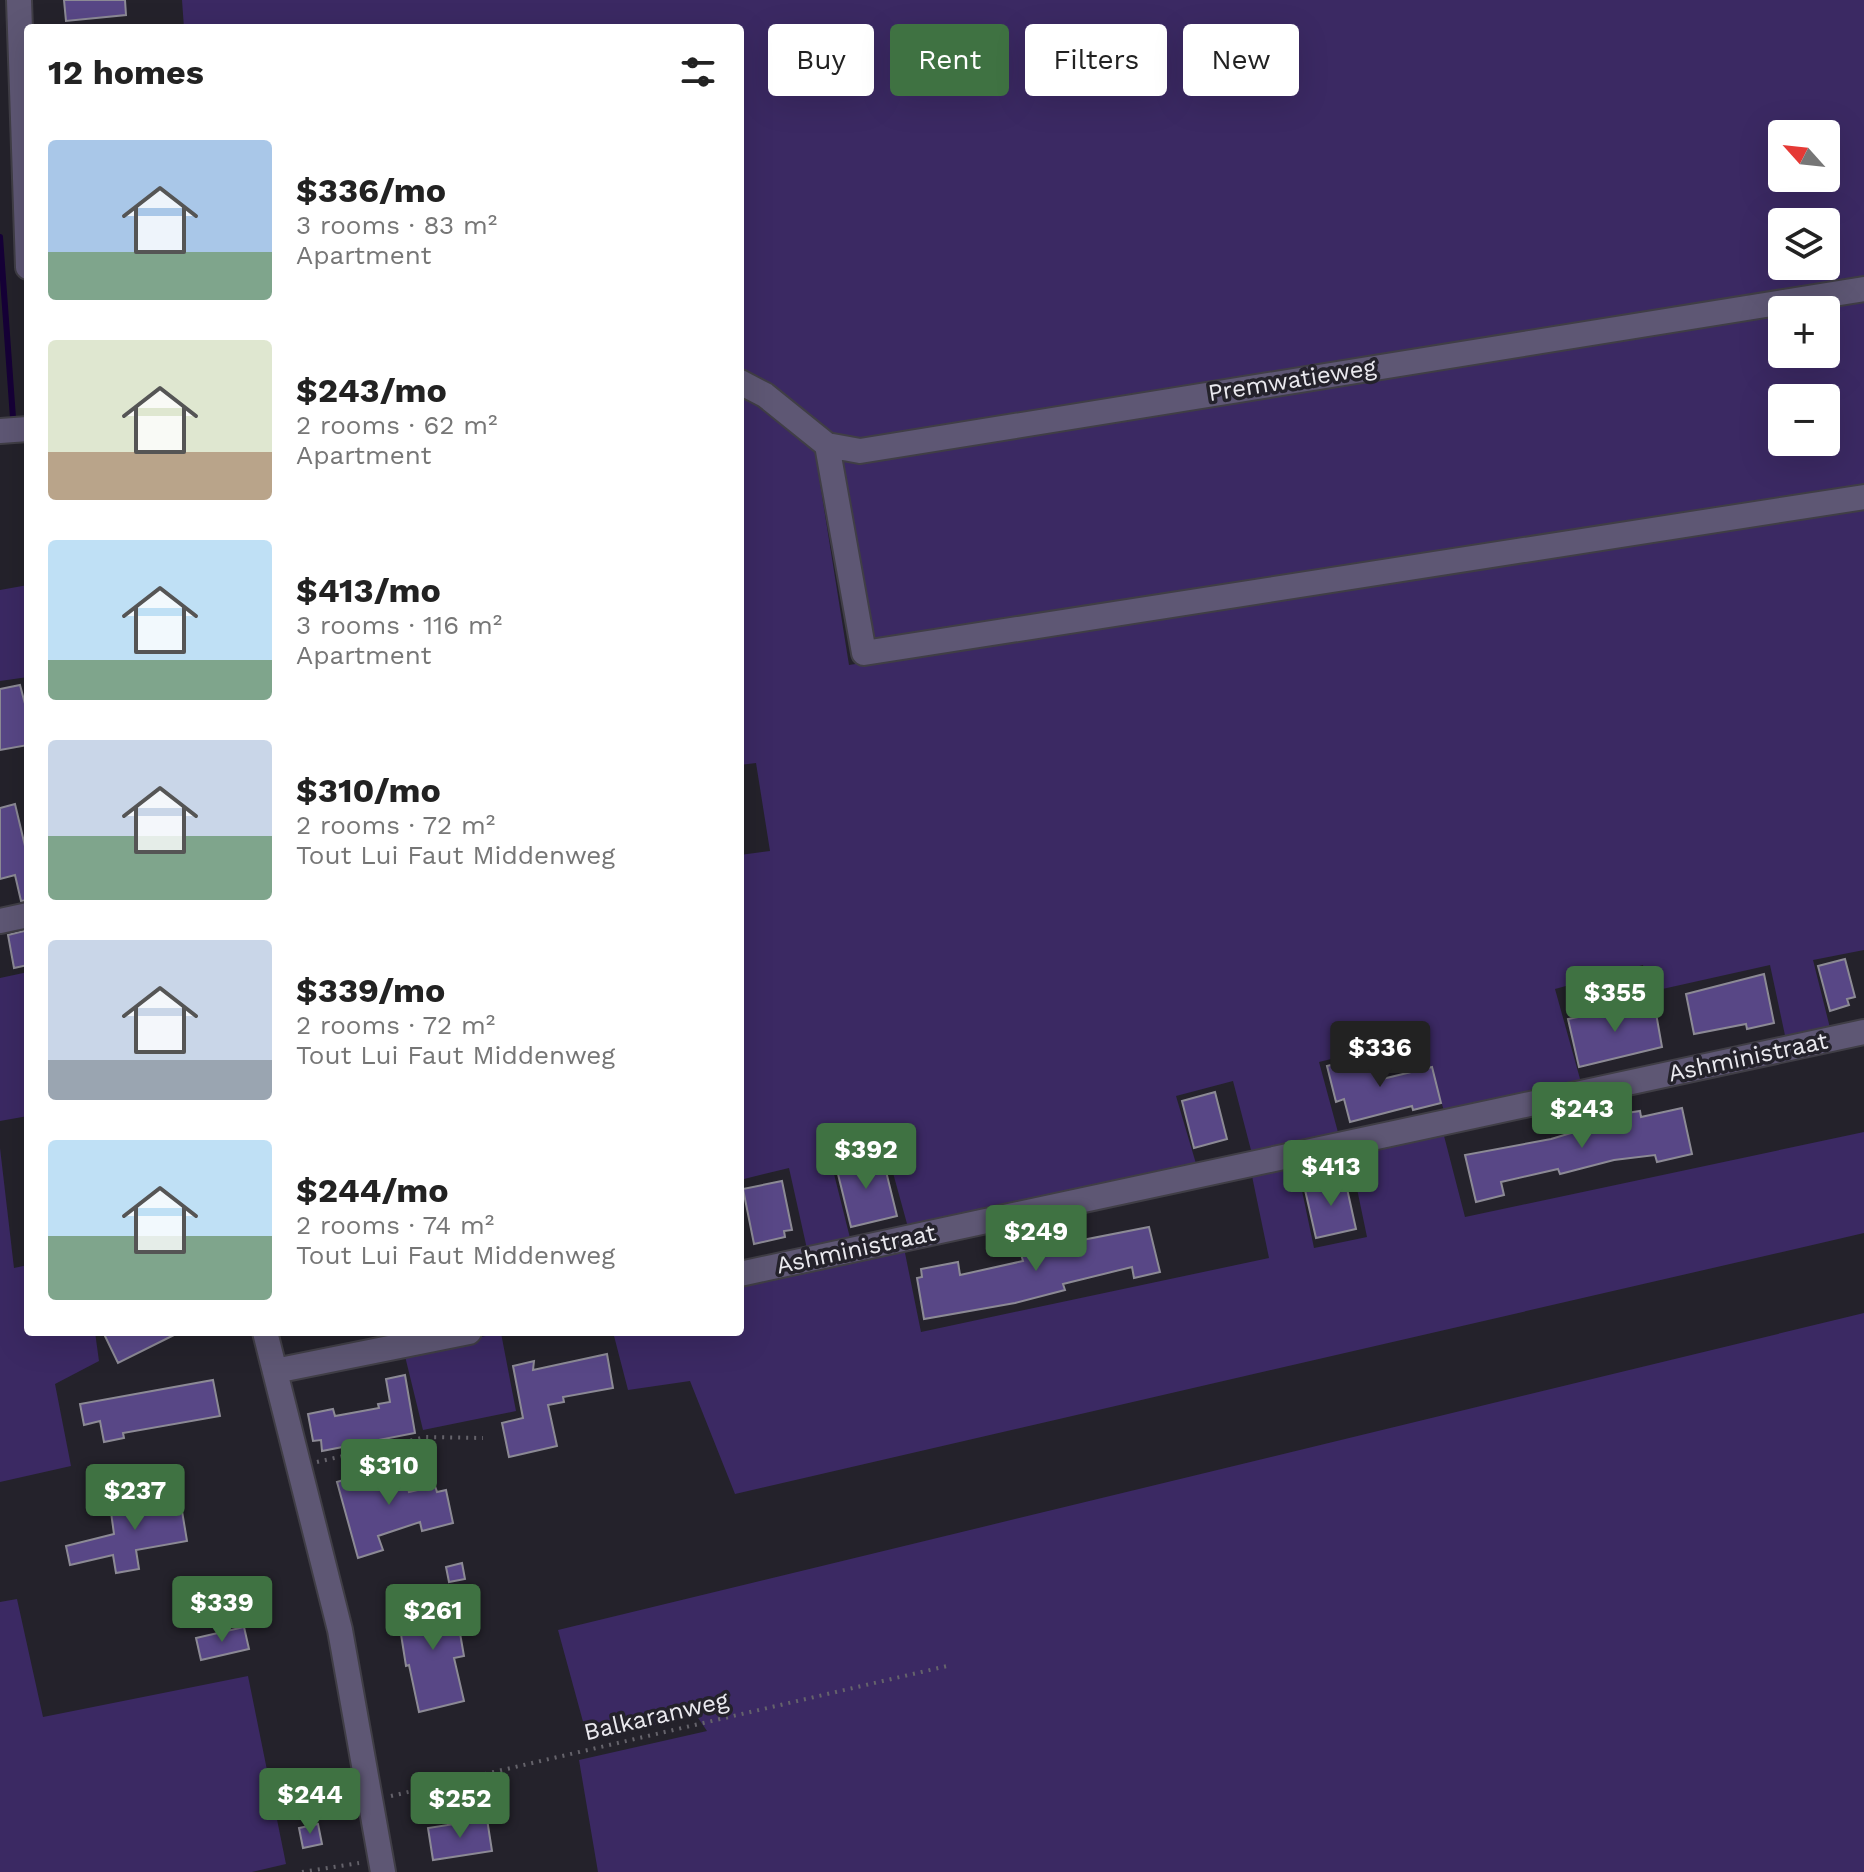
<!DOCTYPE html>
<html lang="en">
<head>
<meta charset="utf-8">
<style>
	body { margin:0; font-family:"Work Sans",sans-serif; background:#f6f6f6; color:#222; height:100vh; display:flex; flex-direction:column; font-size:30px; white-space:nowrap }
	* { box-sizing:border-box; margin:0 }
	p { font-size:26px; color:#767676 }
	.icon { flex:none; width:44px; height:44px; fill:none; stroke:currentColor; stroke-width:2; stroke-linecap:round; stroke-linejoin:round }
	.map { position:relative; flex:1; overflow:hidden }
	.details { position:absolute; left:24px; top:24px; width:720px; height:1312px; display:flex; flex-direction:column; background:#fff; border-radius:8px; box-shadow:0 8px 32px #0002 }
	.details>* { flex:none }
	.top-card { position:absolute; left:768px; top:24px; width:760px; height:72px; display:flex; gap:16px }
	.needle { width:52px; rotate:297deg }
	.fabs { position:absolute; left:1768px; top:120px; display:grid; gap:16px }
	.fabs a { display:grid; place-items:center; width:72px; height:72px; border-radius:8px; background:#fff; box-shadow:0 8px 32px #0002; font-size:40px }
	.price { position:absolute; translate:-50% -68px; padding:0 18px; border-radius:8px; background:#3f7242; color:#fff; font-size:26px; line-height:52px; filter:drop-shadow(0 2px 4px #0008) }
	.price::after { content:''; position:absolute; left:50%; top:48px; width:24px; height:18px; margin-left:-12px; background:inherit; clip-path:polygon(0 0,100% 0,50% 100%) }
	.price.current { background:#222; color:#fff }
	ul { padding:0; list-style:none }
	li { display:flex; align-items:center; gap:24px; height:200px; padding:0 24px }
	li span { display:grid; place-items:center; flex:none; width:224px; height:160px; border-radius:8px; color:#555 }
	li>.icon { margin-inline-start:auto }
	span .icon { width:96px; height:96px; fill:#fffc; stroke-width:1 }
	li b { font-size:34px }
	h2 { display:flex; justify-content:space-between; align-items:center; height:96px; padding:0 24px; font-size:34px }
	.chip { padding:0 28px; border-radius:8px; background:#fff; box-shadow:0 8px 32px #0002; font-size:28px; line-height:72px }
	.chip.current { background:#3f7242; color:#fff }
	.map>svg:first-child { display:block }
	.green { fill:#3b2963; fill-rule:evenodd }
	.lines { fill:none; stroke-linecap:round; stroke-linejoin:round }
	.stream { stroke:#160037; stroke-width:6 }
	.building { fill:#584786; stroke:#8c8a95; stroke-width:2 }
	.minor-casing { stroke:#403e46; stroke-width:28 }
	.path { stroke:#65636b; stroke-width:4; stroke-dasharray:2 6; stroke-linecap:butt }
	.minor { stroke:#5e5774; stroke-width:24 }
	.labels { text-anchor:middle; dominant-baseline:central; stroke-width:7; stroke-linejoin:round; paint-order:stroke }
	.street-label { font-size:24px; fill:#eae9ef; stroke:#24222b }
</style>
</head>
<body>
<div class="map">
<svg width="1864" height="1872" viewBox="0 0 1864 1872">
	<rect width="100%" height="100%" fill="#24222b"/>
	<!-- green -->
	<path class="green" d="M182,0H1864V276L858,444L839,437L740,374V28H184ZM1782,134H1826V178H1782ZM1782,222H1826V266H1782Z
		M1864,298V489L869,642L839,463L1782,311V354H1826V310H1787ZM1782,398H1826V442H1782Z
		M740,392L789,422L815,452L849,665L1864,506V950L1813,960L1830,1028L1786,1040L1770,965L1649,992L1643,965L1555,989L1582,1086L1445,1114L1421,1037L1319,1062L1339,1136L1252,1154L1233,1081L1176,1096L1197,1167L909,1231L887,1151L831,1162L851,1242L807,1249L789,1168L740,1180V855L770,851L756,763L740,765Z
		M28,585V677L0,681V590Z
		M28,972V1116L0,1121V978Z
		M1443,1132L1465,1217L1864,1132V1233L735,1494L690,1381L628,1390L613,1332H740V1283L904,1248L921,1332L1269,1258L1252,1176L1297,1167L1314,1248L1367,1237L1350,1155Z
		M0,1148L14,1268L28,1265V1332H95L99,1361L55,1384L71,1466L0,1482Z
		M1864,1313V1872H598L579,1760L707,1731L696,1715L588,1740L558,1630Z
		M501,1333L516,1411L423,1430L404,1352Z
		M17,1599L43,1717L248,1676L286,1864L252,1872H0V1602Z"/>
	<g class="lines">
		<!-- stream -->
		<path class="stream" d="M0,237L13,418"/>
	</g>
	<!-- building -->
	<path class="building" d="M64,0H125L126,15L66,21Z
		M20,685L28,715V745L0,750V689Z
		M15,804L25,846H28V900L21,901L15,875L0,879V808Z
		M28,930V965L14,968L8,935Z
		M1845,959L1855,997L1847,999L1849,1005L1830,1011L1818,966Z
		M1764,974L1774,1023L1747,1029L1746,1024L1694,1034L1686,994Z
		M1654,1002L1662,1047L1579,1067L1568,1019Z
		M1372,1054L1378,1080L1432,1067L1441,1103L1413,1110L1412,1106L1350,1122L1344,1099L1336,1102L1327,1066Z
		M1215,1092L1227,1139L1194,1148L1182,1101Z
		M1682,1108L1692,1154L1657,1162L1655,1155L1614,1160L1560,1174L1558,1169L1501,1182L1504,1195L1476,1202L1465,1155L1551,1139L1621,1118L1620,1114L1640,1111L1641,1117Z
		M882,1155L897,1216L851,1227L836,1166Z
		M1344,1175L1356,1229L1316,1238L1305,1190L1328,1185L1327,1179Z
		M782,1181L792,1230L784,1231L785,1237L754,1244L743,1189Z
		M1149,1227L1160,1272L1134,1278L1132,1267L1063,1284L1065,1290L1015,1303L924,1319L917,1278L922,1277L921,1269L958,1262L960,1275L1023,1261L1021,1254L1062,1245L1059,1234L1074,1230L1077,1241Z
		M103,1332H180L118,1363Z
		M607,1354L613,1388L563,1397L564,1402L548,1405L557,1446L509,1457L502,1423L523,1418L513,1366L534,1361L533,1370Z
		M405,1375L415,1433L322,1451L321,1440L313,1441L308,1414L333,1409L335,1416L379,1408L378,1404L390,1402L386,1379Z
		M213,1380L220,1416L123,1433L124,1438L104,1442L100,1421L84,1425L80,1404Z
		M401,1463L409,1492L435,1486L437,1492L446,1490L453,1523L422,1531L420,1522L378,1536L383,1550L358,1558L337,1482Z
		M179,1493L187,1541L136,1550L139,1569L116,1573L113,1555L70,1565L66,1546L114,1534L110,1505Z
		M462,1563L465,1579L449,1582L446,1567Z
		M454,1599L464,1656L454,1658L464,1701L419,1712L409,1665L406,1666L397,1609Z
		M244,1627L249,1649L201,1660L196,1638Z
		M487,1819L492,1851L433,1860L428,1828Z
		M318,1824L322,1844L303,1848L299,1828Z"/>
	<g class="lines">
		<defs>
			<path id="minor" d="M19,0L28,267
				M740,382L765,395L827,445L860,451L1864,289
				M0,431L28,429
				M827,445L864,653L1864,497
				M0,921L28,915
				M740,1274L1864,1032
				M265,1332L340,1630L383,1872
				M275,1371L469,1332"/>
		</defs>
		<!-- minor casing -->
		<use href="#minor" class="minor-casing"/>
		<!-- path -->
		<path class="path" d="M317,1462L426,1437L483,1438
			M391,1796L947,1666
			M302,1872L359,1863"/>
		<!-- minor -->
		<use href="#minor" class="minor"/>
	</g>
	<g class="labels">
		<!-- street labels -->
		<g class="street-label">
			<text transform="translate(1292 380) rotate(-9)">Premwatieweg</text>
			<text transform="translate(1748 1057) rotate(-12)">Ashministraat</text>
			<text transform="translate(856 1249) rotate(-12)">Ashministraat</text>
			<text transform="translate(656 1716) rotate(-13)">Balkaranweg</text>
		</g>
	</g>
</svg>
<div class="fabs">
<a><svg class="needle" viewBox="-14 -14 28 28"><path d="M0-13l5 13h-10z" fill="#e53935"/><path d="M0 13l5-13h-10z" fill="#767676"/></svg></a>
<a><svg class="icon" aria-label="layers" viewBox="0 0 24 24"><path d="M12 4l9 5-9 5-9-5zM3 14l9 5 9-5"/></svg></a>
<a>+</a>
<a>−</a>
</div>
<b class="price" style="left:1615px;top:1034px">$355</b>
<b class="price current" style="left:1380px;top:1089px">$336</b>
<b class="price" style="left:1582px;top:1150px">$243</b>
<b class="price" style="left:866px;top:1191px">$392</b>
<b class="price" style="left:1331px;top:1208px">$413</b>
<b class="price" style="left:1036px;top:1273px">$249</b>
<b class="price" style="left:389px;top:1507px">$310</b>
<b class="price" style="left:135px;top:1532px">$237</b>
<b class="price" style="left:222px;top:1644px">$339</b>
<b class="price" style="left:433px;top:1652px">$261</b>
<b class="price" style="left:310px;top:1836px">$244</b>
<b class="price" style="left:460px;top:1840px">$252</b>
<div class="top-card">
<a class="chip">Buy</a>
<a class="chip current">Rent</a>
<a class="chip">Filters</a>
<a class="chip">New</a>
</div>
<section class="details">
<h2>12 homes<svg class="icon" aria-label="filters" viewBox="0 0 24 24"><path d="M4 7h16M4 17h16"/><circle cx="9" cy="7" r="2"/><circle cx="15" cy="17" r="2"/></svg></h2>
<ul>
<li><span style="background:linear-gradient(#a9c7e8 70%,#7fa58c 0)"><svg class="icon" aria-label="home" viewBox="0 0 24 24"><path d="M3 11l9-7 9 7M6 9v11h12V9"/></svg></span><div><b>$336/mo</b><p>3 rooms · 83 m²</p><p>Apartment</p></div></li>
<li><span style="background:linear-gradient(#dfe7d0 70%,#b9a48a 0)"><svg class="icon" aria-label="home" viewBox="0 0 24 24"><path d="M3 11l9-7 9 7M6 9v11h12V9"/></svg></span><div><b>$243/mo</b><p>2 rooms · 62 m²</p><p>Apartment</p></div></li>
<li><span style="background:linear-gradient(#bfe0f5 75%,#7fa58c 0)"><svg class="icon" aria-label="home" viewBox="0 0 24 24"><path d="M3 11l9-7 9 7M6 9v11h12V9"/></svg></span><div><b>$413/mo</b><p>3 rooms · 116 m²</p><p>Apartment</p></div></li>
<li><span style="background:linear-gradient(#c9d6e8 60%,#7fa58c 0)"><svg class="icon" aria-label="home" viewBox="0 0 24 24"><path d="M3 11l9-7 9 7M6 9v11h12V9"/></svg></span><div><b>$310/mo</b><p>2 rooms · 72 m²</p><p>Tout Lui Faut Middenweg</p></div></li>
<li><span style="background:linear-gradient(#c9d6e8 75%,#9aa5b1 0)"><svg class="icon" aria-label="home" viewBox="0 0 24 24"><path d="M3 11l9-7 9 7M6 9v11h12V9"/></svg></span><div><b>$339/mo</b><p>2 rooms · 72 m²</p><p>Tout Lui Faut Middenweg</p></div></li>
<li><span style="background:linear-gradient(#bfe0f5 60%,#7fa58c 0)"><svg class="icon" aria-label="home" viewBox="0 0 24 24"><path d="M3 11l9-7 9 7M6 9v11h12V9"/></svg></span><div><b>$244/mo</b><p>2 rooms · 74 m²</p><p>Tout Lui Faut Middenweg</p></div></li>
</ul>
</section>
</div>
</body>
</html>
